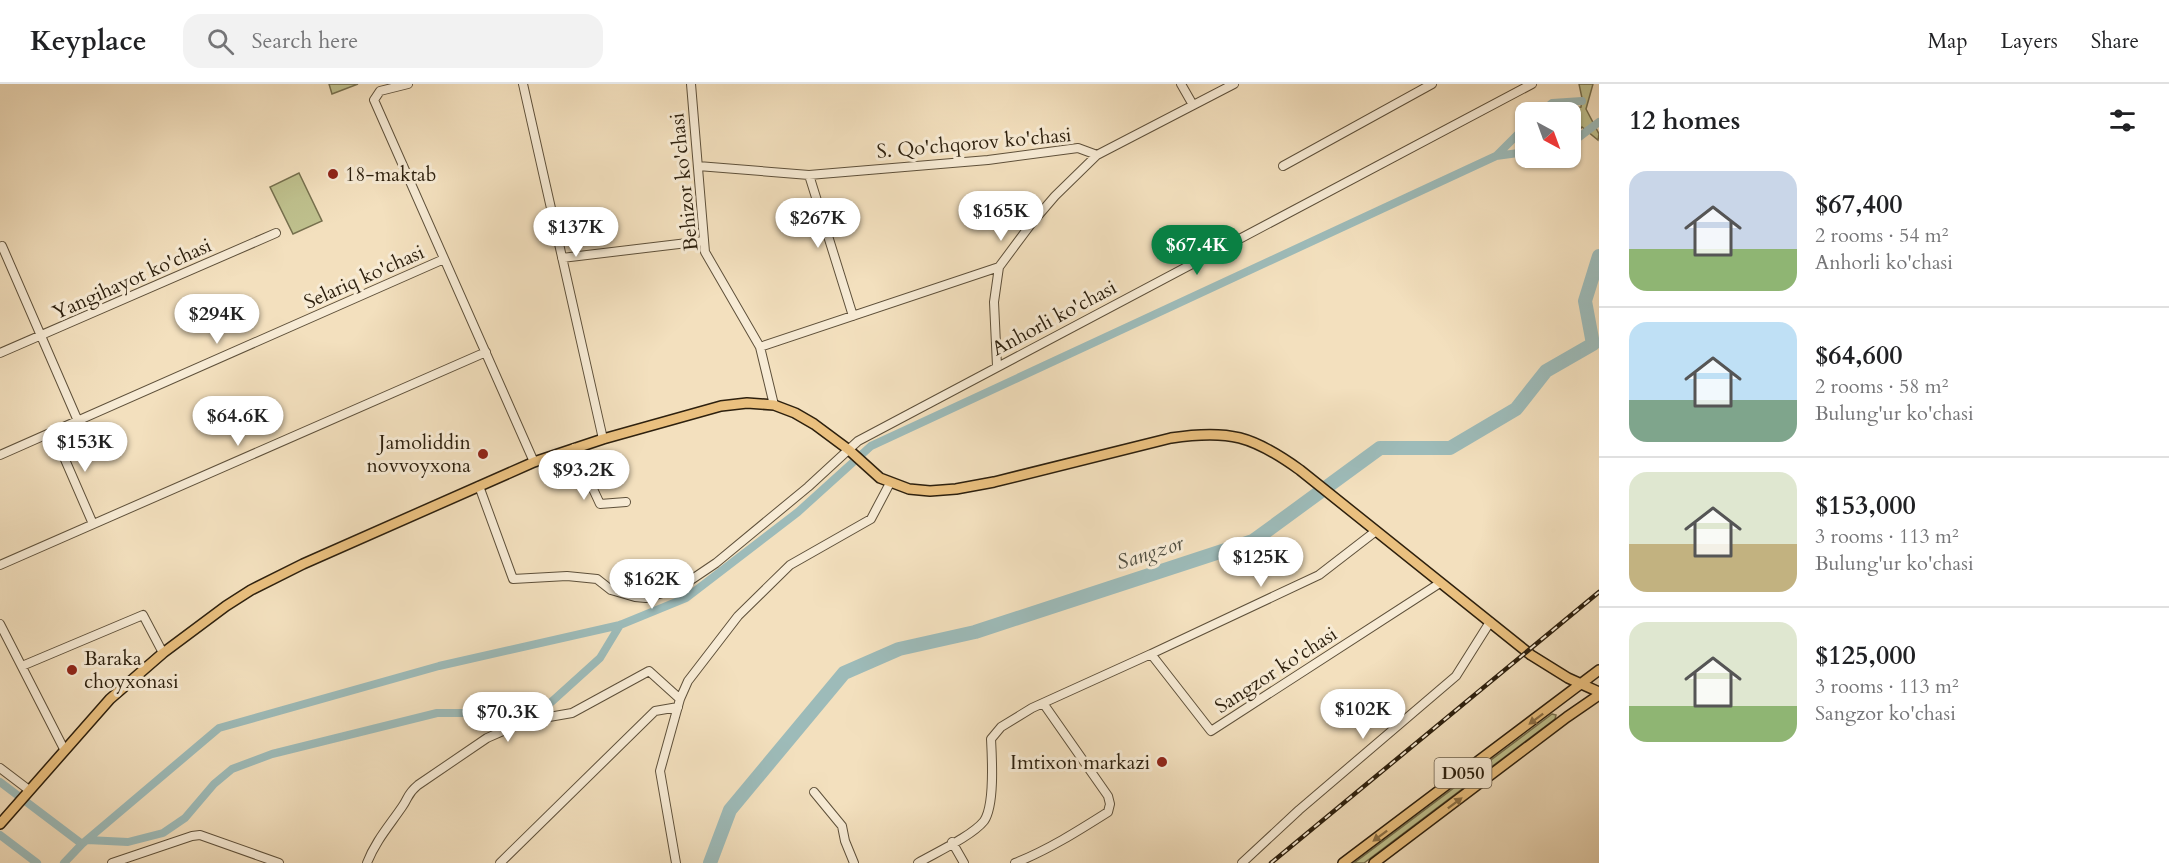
<!DOCTYPE html>
<html lang="en">
<head>
<meta charset="utf-8">
<style>
	body { margin:0; font-family:Cardo,serif; background:#f2f2f2; color:#202124; height:100vh; display:flex; flex-direction:column; font-size:22px; white-space:nowrap }
	* { box-sizing:border-box; margin:0 }
	p { font-size:20px; color:#757577 }
	.icon { flex:none; width:33px; height:33px; fill:none; stroke:currentColor; stroke-width:2; stroke-linecap:round; stroke-linejoin:round }
	.map { position:relative; flex:1; overflow:hidden }
	.details { display:flex; flex-direction:column; background:#fff; width:570px }
	.details>* { flex:none }
	.needle { width:39px; rotate:139deg }
	.fabs { position:absolute; left:1515px; top:18px; display:grid; gap:12px }
	.fabs a { display:grid; place-items:center; width:66px; height:66px; border-radius:12px; background:#fff; box-shadow:0 2px 4px #0004; font-size:30px }
	.price { position:absolute; translate:-50% -51px; padding:0 14px; border-radius:21px; background:#fff; color:#222; font-size:20px; line-height:39px; filter:drop-shadow(0 2px 3px #0008) }
	.price::after { content:''; position:absolute; left:50%; top:36px; width:18px; height:14px; margin-left:-9px; background:inherit; clip-path:polygon(0 0,100% 0,50% 100%) }
	.price.active { background:#0b8043; color:#fff }
	ul { padding:0; list-style:none }
	li { display:flex; align-items:center; gap:18px; height:150px; padding:0 30px }
	li+li { border-top:2px solid #e0e0e0 }
	li span { display:grid; place-items:center; flex:none; width:168px; height:120px; border-radius:18px; color:#555 }
	li>.icon { margin-inline-start:auto }
	span .icon { width:72px; height:72px; fill:#fffc; stroke-width:1 }
	li b { font-size:26px }
	h2 { display:flex; justify-content:space-between; align-items:center; height:72px; padding:0 30px; font-size:26px }
	header { display:flex; align-items:center; gap:36px; box-sizing:border-box; height:84px; padding:0 30px; background:#fff; border-bottom:2px solid #e0e0e0 }
	header strong { font-size:28px }
	nav { display:flex; gap:33px; margin-inline-start:auto; font-size:21px }
	.search { width:420px; height:54px; background:#f2f2f2; display:flex; align-items:center; gap:15px; box-sizing:border-box; padding:0 21px; border-radius:18px; color:#757577; font-size:22px }
	main { display:flex; flex:1; min-height:0 }
	.map>svg:first-child { display:block }
	.green { fill:#bfc18e; stroke:#76704e; stroke-width:1.5 }
	.lines { fill:none; stroke-linecap:round; stroke-linejoin:round }
	.canal { stroke:#9dbbb9; stroke-width:8 }
	.river { stroke:#9dbbb9; stroke-width:14 }
	.minor-casing { stroke:#5e503a; stroke-width:10 }
	.major-casing { stroke:#2d200e; stroke-width:12 }
	.minor { stroke:#f7ebd5; stroke-width:8 }
	.major { stroke:#eac07f; stroke-width:9 }
	.rail-casing { stroke:#2d200e; stroke-width:4.5 }
	.rail { stroke:#f7ebd5; stroke-width:2; stroke-dasharray:7; stroke-linecap:butt }
	.oneway { fill:#8c7046 }
	.poi-dot { fill:#8f2418; stroke:#f7ebd5; stroke-width:2 }
	.labels { text-anchor:middle; dominant-baseline:central; stroke-width:6; stroke-linejoin:round; paint-order:stroke }
	.shield { fill:#f7ebd5; stroke:#6a5d4a; stroke-width:1.5 }
	.shield-label { font-size:18px; font-weight:bold; fill:#2d200e }
	.street-label { font-size:20px; fill:#2d200e; stroke:#f7ebd5 }
	.poi-label { font-size:20px; fill:#2d200e; stroke:#f7ebd5; text-anchor:start }
	.water-label { font-size:21px; font-style:italic; fill:#4f4e41; stroke:#f7ebd5 }
</style>
</head>
<body>
<header>
<strong>Keyplace</strong>
<div class="search"><svg class="icon" aria-label="search" viewBox="0 0 24 24"><circle cx="10" cy="10" r="6"/><path d="M15 15l6 6"/></svg>Search here</div>
<nav><a>Map</a><a>Layers</a><a>Share</a></nav>
</header>
<main>
<div class="map">
<svg width="1599" height="779" viewBox="0 0 1599 779">
	<rect width="100%" height="100%" fill="#f3e0be"/>
	<filter id="stains"><feTurbulence type="fractalNoise" baseFrequency=".00333" numOctaves="4"/><feColorMatrix values="0 0 0 0 .2 0 0 0 0 .09 0 0 0 0 .02 0 0 0 .5 -.17"/></filter>
	<radialGradient id="worn" r=".72"><stop offset=".6" stop-color="#630" stop-opacity="0"/><stop offset="1" stop-color="#630" stop-opacity=".3"/></radialGradient>
	<!-- green -->
	<path class="green" d="M329,0H358L332,10Z
		M1579,0H1593L1586,25L1599,50L1598,56L1582,43L1571,55L1570,28H1555L1560,25L1581,23L1582,14Z
		M299,89L322,137L293,150L270,103Z
		M1552,630L1556,631L1555,635L1364,779H1354Z"/>
	<g class="lines">
		<!-- canal -->
		<path class="canal" d="M1541,28L1552,19L1582,17
			M1570,60L1599,38
			M1496,72L1526,42
			M0,698L82,760
			M0,751L37,779
			M87,756L128,758L163,749L185,734L214,700L232,685L272,670L437,629H496L548,621L600,574L620,541
			M64,779L82,760L219,644L439,582L620,541L686,514L798,428L871,362L1496,72L1526,68"/>
		<!-- river -->
		<path class="river" d="M710,779L730,726L844,589L899,565L975,548L1253,457L1380,364H1450L1516,325L1546,287L1593,260L1585,217L1599,172"/>
		<defs>
			<path id="minor" d="M408,0L380,7L374,16L534,378
				M523,0L603,355
				M691,0L705,168L760,263L774,321
				M1181,0L1193,21
				M698,82L809,91L988,76L1078,64L1097,71L1234,0
				M1283,82L1432,0
				M809,91L853,232
				M2,162L78,337
				M562,174L704,157
				M760,263L999,183
				M0,269L276,149
				M997,282L994,218L999,183L1031,140L1055,112L1097,71
				M53,348L93,440
				M574,364L600,420L626,418
				M0,371L444,175
				M479,402L513,495L567,492L597,495L611,506L635,513L646,514L679,504L716,479L808,403L858,357L1532,0
				M0,481L486,268
				M0,540L64,665
				M1151,570L1319,491L1376,447
				M22,582L143,531L163,569
				M0,684L29,706
				M814,708L842,742L845,757L854,779
				M952,758L964,779
				M112,779L192,752L200,751L279,779
				M367,779C375,758 389,742 402,723C409,713 407,710 418,701L487,654L526,637L572,629L649,587L680,615
				M500,779L655,627L678,623
				M676,779L660,687L680,615L688,597L738,532L790,481L871,435L890,399
				M918,779C935,769 972,752 984,737C995,721 992,674 991,655L1001,643L1032,624L1151,570L1211,647L1440,499
				M1015,779C1048,766 1078,747 1108,728L1110,720L1108,712L1043,619
				M1242,779L1299,726L1456,592L1490,538"/>
			<path id="major" d="M0,740L110,615L163,569L226,522L251,506L303,480L534,378L603,355L721,322L747,319L774,321L795,329L814,340L849,366L880,394L909,405L930,407L956,405L994,398L1171,354C1229,345 1253,352 1300,386L1531,571L1568,594L1599,608
				M1343,779L1599,586
				M1374,779L1567,633L1599,611"/>
		</defs>
		<!-- minor casing -->
		<use href="#minor" class="minor-casing"/>
		<!-- major casing -->
		<use href="#major" class="major-casing"/>
		<!-- minor -->
		<use href="#minor" class="minor"/>
		<!-- major -->
		<use href="#major" class="major"/>
		<defs>
			<path id="rail" d="M1271,779L1599,508"/>
		</defs>
		<!-- rail casing -->
		<use href="#rail" class="rail-casing"/>
		<!-- rail -->
		<use href="#rail" class="rail"/>
	</g>
	<!-- one-way arrows -->
	<defs><path id="oneway-solid" d="M-6-.8H1V-3.2L6.5 0L1 3.2V.8H-6Z" transform="scale(1.5)"/></defs>
	<g class="oneway">
		<use href="#oneway-solid" transform="translate(1536 635) rotate(143)"/>
		<use href="#oneway-solid" transform="translate(1455 719) rotate(-37)"/>
		<use href="#oneway-solid" transform="translate(1380 752) rotate(143)"/>
	</g>
	<!-- markers -->
	<g class="poi-dot">
		<circle cx="333" cy="90" r="6"/>
		<circle cx="483" cy="370" r="6"/>
		<circle cx="72" cy="586" r="6"/>
		<circle cx="1162" cy="678" r="6"/>
	</g>
	<g class="labels">
		<!-- shield labels -->
		<rect class="shield" x="1434.5" y="674" width="57" height="30" rx="4.5"/>
		<g class="shield-label">
			<text x="1463" y="689">D050</text>
		</g>
		<!-- street labels -->
		<g class="street-label">
			<text transform="translate(974 59) rotate(-5)">S. Qo'chqorov ko'chasi</text>
			<text transform="translate(684 98) rotate(-96)">Behizor ko'chasi</text>
			<text transform="translate(364 193) rotate(-24)">Selariq ko'chasi</text>
			<text transform="translate(132 195) rotate(-24)">Yangihayot ko'chasi</text>
			<text transform="translate(1054 234) rotate(-28)">Anhorli ko'chasi</text>
			<text transform="translate(1276 586) rotate(-33)">Sangzor ko'chasi</text>
		</g>
		<!-- poi labels -->
		<g class="poi-label">
			<text x="345" y="90">18-maktab</text>
			<text x="471" y="358" text-anchor="end">Jamoliddin<tspan x="471" dy="23">novvoyxona</tspan></text>
			<text x="84" y="574">Baraka<tspan x="84" dy="23">choyxonasi</tspan></text>
			<text x="1150" y="678" text-anchor="end">Imtixon markazi</text>
		</g>
		<!-- water labels -->
		<g class="water-label">
			<text transform="translate(1150 469) rotate(-18)">Sangzor</text>
		</g>
	</g>
	<rect width="100%" height="100%" filter="url(#stains)"/>
	<rect width="100%" height="100%" fill="url(#worn)"/>
</svg>
<div class="fabs">
<a><svg class="needle" viewBox="-14 -14 28 28"><path d="M0-13l5 13h-10z" fill="#e53935"/><path d="M0 13l5-13h-10z" fill="#757577"/></svg></a>
</div>
<b class="price" style="left:1001px;top:158px">$165K</b>
<b class="price" style="left:818px;top:165px">$267K</b>
<b class="price" style="left:576px;top:174px">$137K</b>
<b class="price active" style="left:1197px;top:192px">$67.4K</b>
<b class="price" style="left:217px;top:261px">$294K</b>
<b class="price" style="left:238px;top:363px">$64.6K</b>
<b class="price" style="left:85px;top:389px">$153K</b>
<b class="price" style="left:584px;top:417px">$93.2K</b>
<b class="price" style="left:1261px;top:504px">$125K</b>
<b class="price" style="left:652px;top:526px">$162K</b>
<b class="price" style="left:1363px;top:656px">$102K</b>
<b class="price" style="left:508px;top:659px">$70.3K</b>
</div>
<section class="details">
<h2>12 homes<svg class="icon" aria-label="filters" viewBox="0 0 24 24"><path d="M4 7h16M4 17h16"/><circle cx="9" cy="7" r="2"/><circle cx="15" cy="17" r="2"/></svg></h2>
<ul>
<li><span style="background:linear-gradient(#c9d6e8 65%,#8fb573 0)"><svg class="icon" aria-label="home" viewBox="0 0 24 24"><path d="M3 11l9-7 9 7M6 9v11h12V9"/></svg></span><div><b>$67,400</b><p>2 rooms · 54 m²</p><p>Anhorli ko'chasi</p></div></li>
<li><span style="background:linear-gradient(#bfe0f5 65%,#7fa58c 0)"><svg class="icon" aria-label="home" viewBox="0 0 24 24"><path d="M3 11l9-7 9 7M6 9v11h12V9"/></svg></span><div><b>$64,600</b><p>2 rooms · 58 m²</p><p>Bulung'ur ko'chasi</p></div></li>
<li><span style="background:linear-gradient(#dfe7d0 60%,#c2b280 0)"><svg class="icon" aria-label="home" viewBox="0 0 24 24"><path d="M3 11l9-7 9 7M6 9v11h12V9"/></svg></span><div><b>$153,000</b><p>3 rooms · 113 m²</p><p>Bulung'ur ko'chasi</p></div></li>
<li><span style="background:linear-gradient(#dfe7d0 70%,#8fb573 0)"><svg class="icon" aria-label="home" viewBox="0 0 24 24"><path d="M3 11l9-7 9 7M6 9v11h12V9"/></svg></span><div><b>$125,000</b><p>3 rooms · 113 m²</p><p>Sangzor ko'chasi</p></div></li>
</ul>
</section>
</main>
</body>
</html>
